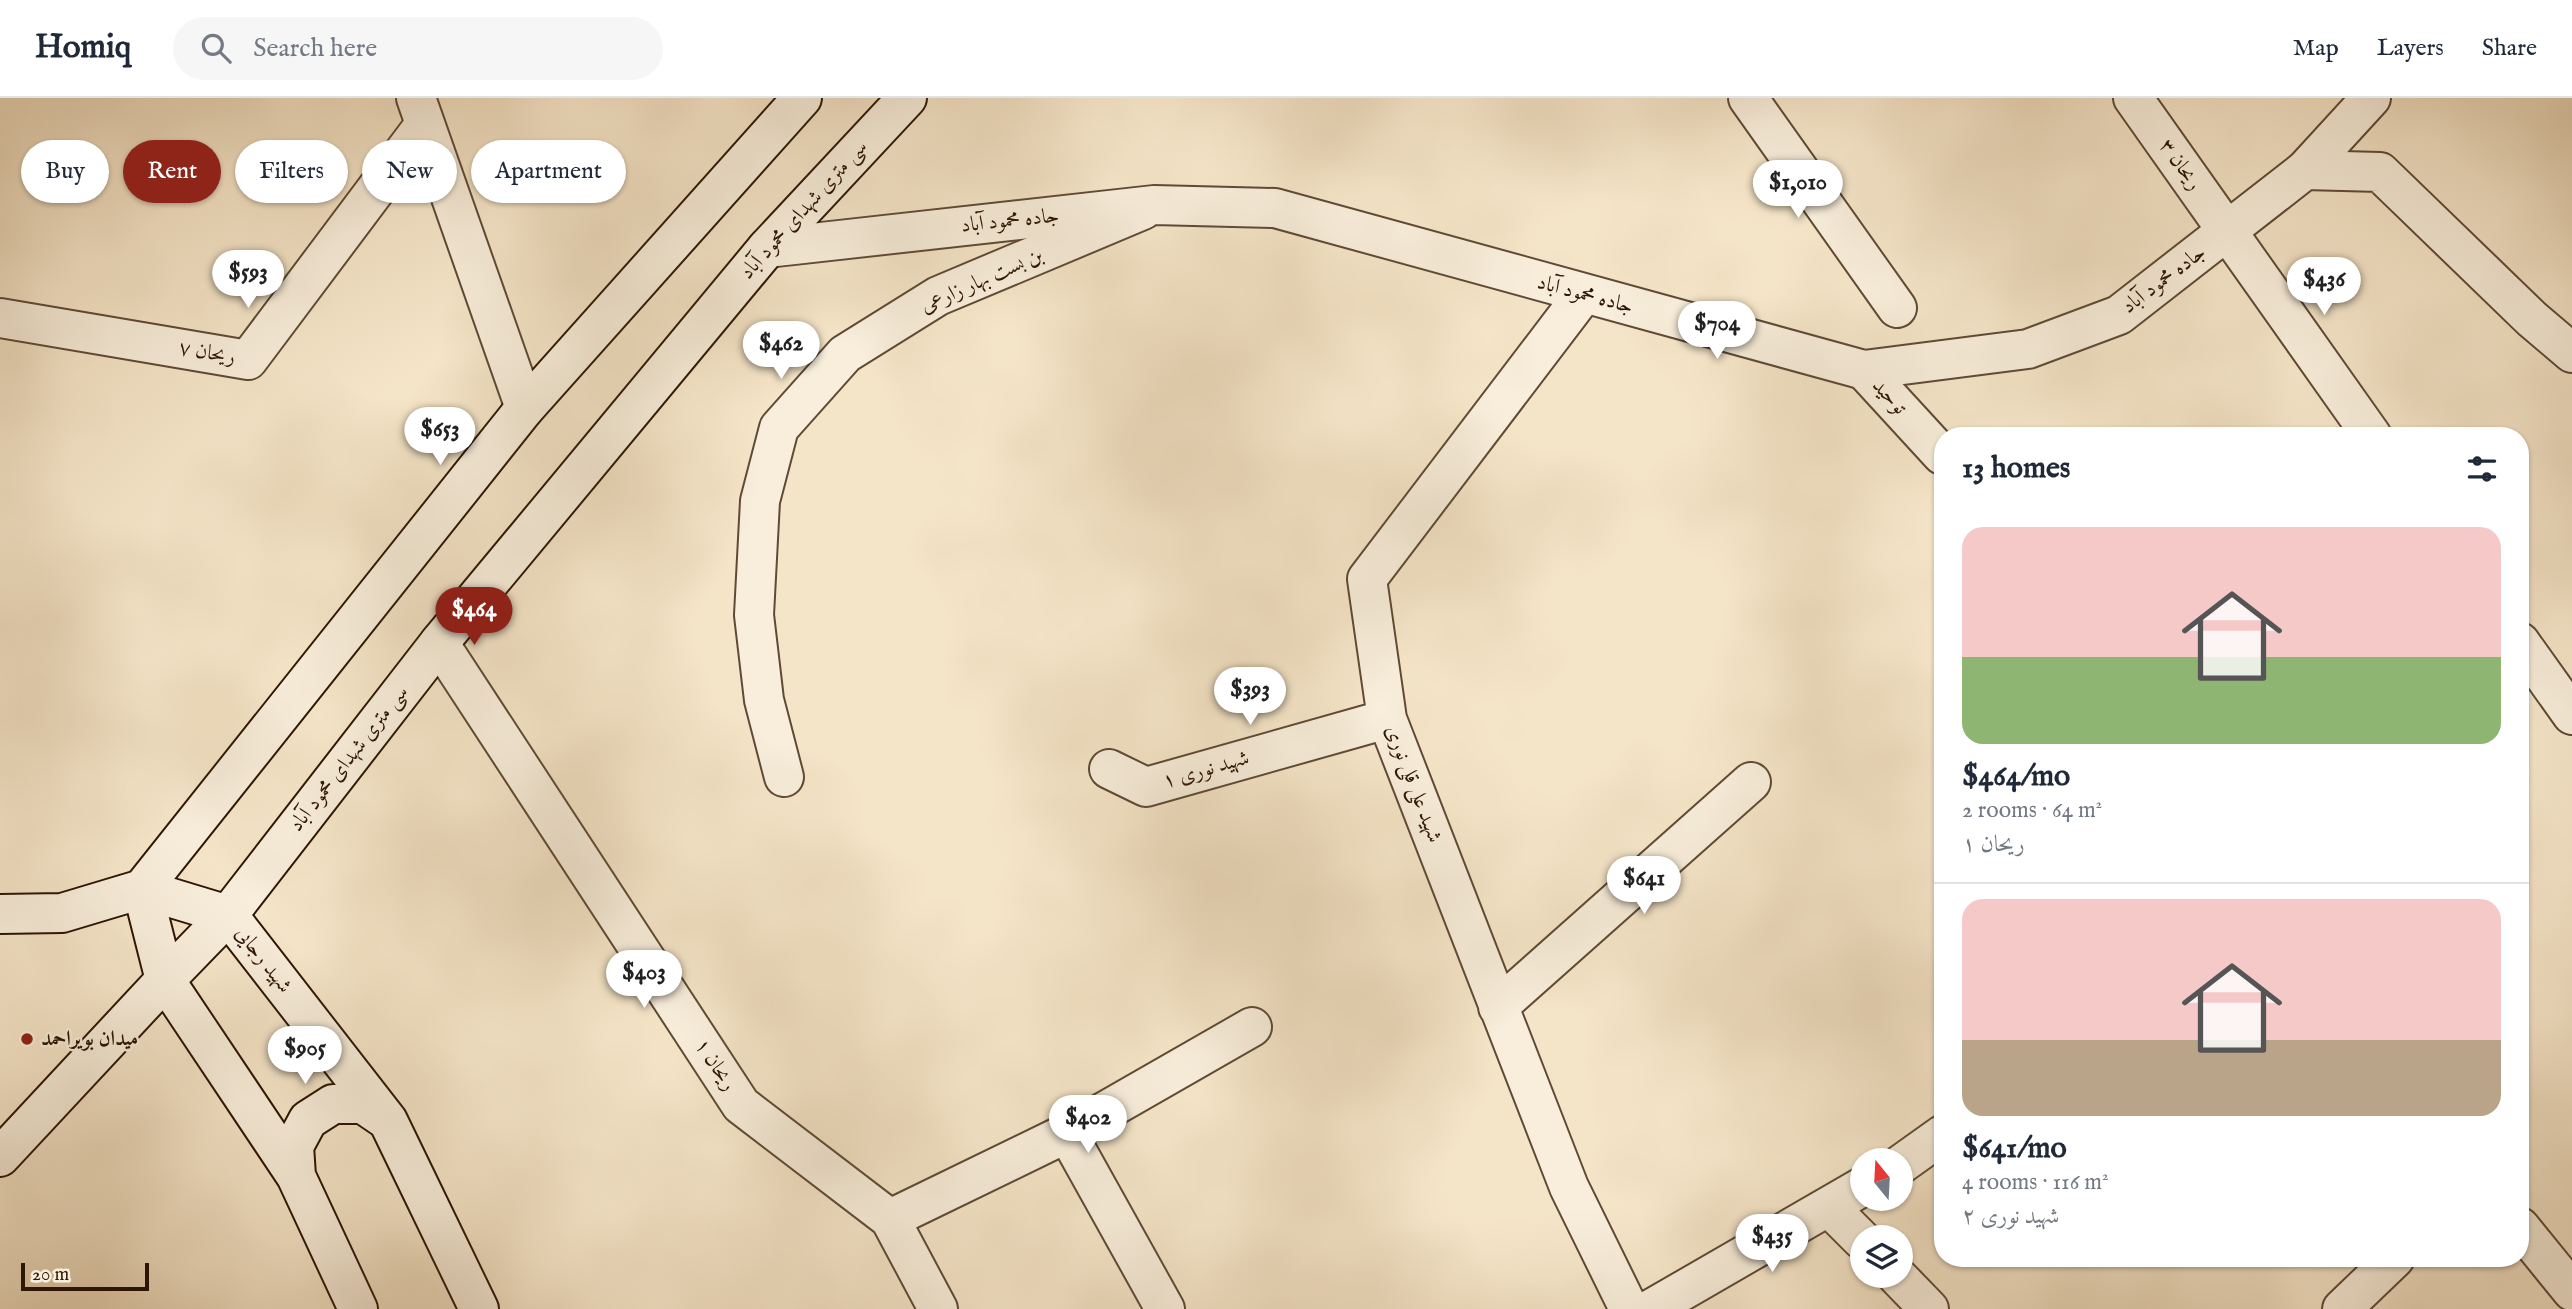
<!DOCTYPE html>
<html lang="en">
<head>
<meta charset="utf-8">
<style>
	body { margin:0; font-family:"IM FELL English",Amiri,serif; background:#f6f6f7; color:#1f2937; height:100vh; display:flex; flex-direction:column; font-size:26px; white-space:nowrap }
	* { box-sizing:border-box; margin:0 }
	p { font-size:23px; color:#747a83 }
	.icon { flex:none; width:38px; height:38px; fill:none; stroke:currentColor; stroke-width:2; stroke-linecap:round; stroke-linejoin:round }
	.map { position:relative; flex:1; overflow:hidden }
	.details { position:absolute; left:1934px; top:329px; width:595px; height:840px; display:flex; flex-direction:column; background:#fff; border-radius:28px; box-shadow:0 2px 5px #0004 }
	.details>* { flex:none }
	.banner { position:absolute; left:21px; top:42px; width:665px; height:63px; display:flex; gap:14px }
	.needle { width:46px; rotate:342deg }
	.tools { position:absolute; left:1850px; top:1050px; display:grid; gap:14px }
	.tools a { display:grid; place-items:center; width:63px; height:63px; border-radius:50%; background:#fff; box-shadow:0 2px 5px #0004; font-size:35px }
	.scale { position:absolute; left:21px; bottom:18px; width:128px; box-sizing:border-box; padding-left:7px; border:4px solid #2d1604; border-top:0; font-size:19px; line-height:24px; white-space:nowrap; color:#2d1604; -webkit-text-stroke:5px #f8eedb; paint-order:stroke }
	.price { position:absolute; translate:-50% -60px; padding:0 16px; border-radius:24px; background:#fff; color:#222; font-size:23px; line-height:46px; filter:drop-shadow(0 2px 4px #0008) }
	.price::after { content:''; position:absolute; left:50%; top:42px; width:21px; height:16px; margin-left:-10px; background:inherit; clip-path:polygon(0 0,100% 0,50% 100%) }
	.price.selected { background:#8f2418; color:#fff }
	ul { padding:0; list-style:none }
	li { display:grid; align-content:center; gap:14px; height:371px; padding:0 28px }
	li+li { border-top:2px solid #e0e1e3 }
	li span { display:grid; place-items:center; height:217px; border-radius:21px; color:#555 }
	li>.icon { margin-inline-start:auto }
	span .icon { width:126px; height:126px; fill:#fffc; stroke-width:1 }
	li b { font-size:30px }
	h2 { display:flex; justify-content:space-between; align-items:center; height:84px; padding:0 28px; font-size:30px }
	.pill { padding:0 24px; border-radius:32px; background:#fff; box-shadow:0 2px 5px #0004; font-size:24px; line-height:63px }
	.pill.selected { background:#8f2418; color:#fff }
	header { display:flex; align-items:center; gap:42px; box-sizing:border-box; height:98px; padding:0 35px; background:#fff; border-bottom:2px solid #e0e1e3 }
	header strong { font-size:33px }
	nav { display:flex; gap:38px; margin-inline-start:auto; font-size:24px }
	.search { width:490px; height:63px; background:#f6f6f7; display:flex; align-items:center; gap:18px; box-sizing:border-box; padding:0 24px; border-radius:38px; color:#747a83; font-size:26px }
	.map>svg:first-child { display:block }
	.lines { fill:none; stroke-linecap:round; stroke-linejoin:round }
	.minor-casing { stroke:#5f4a35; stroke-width:42 }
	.tertiary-casing { stroke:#5f4a35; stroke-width:42 }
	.secondary-casing { stroke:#2d1604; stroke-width:42 }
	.minor { stroke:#f8eedb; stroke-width:38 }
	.tertiary { stroke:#f8eedb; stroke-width:38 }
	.secondary { stroke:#f8eedb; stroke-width:38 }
	.poi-dot { fill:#8f2418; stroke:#f8eedb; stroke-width:2.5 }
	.labels { text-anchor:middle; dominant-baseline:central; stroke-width:5; stroke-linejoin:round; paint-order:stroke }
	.street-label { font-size:21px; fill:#2d1604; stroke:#f8eedb }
	.poi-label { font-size:21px; font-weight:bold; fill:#2d1604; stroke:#f8eedb; text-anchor:start }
</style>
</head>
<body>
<header>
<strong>Homiq</strong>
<div class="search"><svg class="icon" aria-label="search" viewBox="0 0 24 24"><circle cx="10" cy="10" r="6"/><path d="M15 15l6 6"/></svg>Search here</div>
<nav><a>Map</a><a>Layers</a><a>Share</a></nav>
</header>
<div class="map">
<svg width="2572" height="1211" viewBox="0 0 2572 1211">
	<rect width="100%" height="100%" fill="#f5e5c8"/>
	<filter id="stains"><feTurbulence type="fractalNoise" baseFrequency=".00286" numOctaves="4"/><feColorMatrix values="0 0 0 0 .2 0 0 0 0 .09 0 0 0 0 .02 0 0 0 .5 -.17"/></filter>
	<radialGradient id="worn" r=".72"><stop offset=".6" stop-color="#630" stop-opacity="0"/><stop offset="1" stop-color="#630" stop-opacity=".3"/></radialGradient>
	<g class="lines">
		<defs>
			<path id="minor" d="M416,0L525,310
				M1748,0L1897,210
				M2133,0L2372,338
				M2305,72L2371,0
				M1583,197L1367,481L1387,621L1569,1089L1629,1211
				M0,220L248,262L425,26
				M1864,272L1942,357
				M2520,544L2572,617
				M439,545L741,1007L890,1121L938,1211
				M1109,671L1146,689L1387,621
				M784,679L764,602L754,517L760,403L779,330L845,256L938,198L1143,112
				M1498,909L1751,684
				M1067,1035L1165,1211
				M1900,1067L1942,1037
				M1829,1109L1862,1142
				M890,1121L1067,1035L1252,929
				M2520,1129L2572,1193
				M1897,1178L1929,1211
				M1651,1211L1862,1089
				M2342,1211L2395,1160"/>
			<path id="tertiary" d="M767,150L1154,107L1275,110L1864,272L2028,251L2119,217L2305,72L2380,74L2532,221L2572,255"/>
			<path id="secondary" d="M142,791L228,817L388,1023L479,1211
				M142,791L165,882L296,1078L358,1211
				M0,816L62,815L142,791L525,310L802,0
				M0,1059L165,882L228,817L439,545L767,150L907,0
				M296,1078L294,1048L308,1022L333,1006H363L388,1023"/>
		</defs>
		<!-- minor casing -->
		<use href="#minor" class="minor-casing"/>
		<!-- tertiary casing -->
		<use href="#tertiary" class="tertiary-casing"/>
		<!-- secondary casing -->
		<use href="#secondary" class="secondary-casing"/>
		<!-- minor -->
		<use href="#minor" class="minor"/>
		<!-- tertiary -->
		<use href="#tertiary" class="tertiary"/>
		<!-- secondary -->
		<use href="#secondary" class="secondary"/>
	</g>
	<!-- markers -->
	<circle class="poi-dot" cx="27" cy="941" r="7"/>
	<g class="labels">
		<!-- street labels -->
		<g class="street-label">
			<text transform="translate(2180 67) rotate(55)">ریحان ۳</text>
			<text transform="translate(804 112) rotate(-48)">سی متری شهدای محمود آباد</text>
			<text transform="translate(1010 123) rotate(-6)">جاده محمود آباد</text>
			<text transform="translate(2164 182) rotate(-37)">جاده محمود آباد</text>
			<text transform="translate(982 183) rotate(-24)">بن بست بهار زارعی</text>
			<text transform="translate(1585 197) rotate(15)">جاده محمود آباد</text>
			<text transform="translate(207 255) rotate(10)">ریحان ۷</text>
			<text transform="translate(1889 299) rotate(47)">توحيد</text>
			<text transform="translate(349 661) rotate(-52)">سی متری شهدای محمود آباد</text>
			<text transform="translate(1206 672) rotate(-16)">شهید نوری ۱</text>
			<text transform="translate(1413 686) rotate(69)">شهید علی قلی نوری</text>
			<text transform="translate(263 862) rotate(52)">شهید رجایی</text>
			<text transform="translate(715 967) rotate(57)">ریحان ۱</text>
		</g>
		<!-- poi labels -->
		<g class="poi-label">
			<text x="41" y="941">میدان بویراحمد</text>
		</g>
	</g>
	<rect width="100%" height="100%" filter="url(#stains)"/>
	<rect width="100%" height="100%" fill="url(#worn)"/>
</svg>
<div class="tools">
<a><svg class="needle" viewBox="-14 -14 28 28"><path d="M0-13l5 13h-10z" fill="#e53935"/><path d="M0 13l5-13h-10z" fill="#747a83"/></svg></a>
<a><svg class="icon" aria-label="layers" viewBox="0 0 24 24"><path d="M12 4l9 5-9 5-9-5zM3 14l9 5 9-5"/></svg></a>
</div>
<div class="scale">20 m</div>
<b class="price" style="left:1798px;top:122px">$1,010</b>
<b class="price" style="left:248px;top:212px">$593</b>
<b class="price" style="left:2324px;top:219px">$436</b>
<b class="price" style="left:1717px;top:263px">$704</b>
<b class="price" style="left:781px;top:283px">$462</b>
<b class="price" style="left:440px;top:369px">$653</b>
<b class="price selected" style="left:474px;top:549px">$464</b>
<b class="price" style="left:1250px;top:629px">$393</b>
<b class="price" style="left:1644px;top:818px">$641</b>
<b class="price" style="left:644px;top:912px">$403</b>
<b class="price" style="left:305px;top:988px">$905</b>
<b class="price" style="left:1088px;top:1057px">$402</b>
<b class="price" style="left:1772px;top:1176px">$435</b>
<div class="banner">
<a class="pill">Buy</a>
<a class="pill selected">Rent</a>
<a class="pill">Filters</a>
<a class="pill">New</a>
<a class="pill">Apartment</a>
</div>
<section class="details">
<h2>13 homes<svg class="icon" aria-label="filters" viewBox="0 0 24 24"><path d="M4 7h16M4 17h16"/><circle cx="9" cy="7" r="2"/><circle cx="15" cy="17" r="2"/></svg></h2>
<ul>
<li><span style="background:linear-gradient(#f6c9c9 60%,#8fb573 0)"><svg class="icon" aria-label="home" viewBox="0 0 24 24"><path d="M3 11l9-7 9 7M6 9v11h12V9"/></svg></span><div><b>$464/mo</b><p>2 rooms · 64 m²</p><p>ریحان ۱</p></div></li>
<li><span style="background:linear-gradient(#f6c9c9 65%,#b9a48a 0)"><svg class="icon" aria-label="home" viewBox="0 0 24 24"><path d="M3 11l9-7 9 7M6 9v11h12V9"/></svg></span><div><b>$641/mo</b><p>4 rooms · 116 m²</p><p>شهید نوری ۲</p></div></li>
</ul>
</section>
</div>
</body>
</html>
